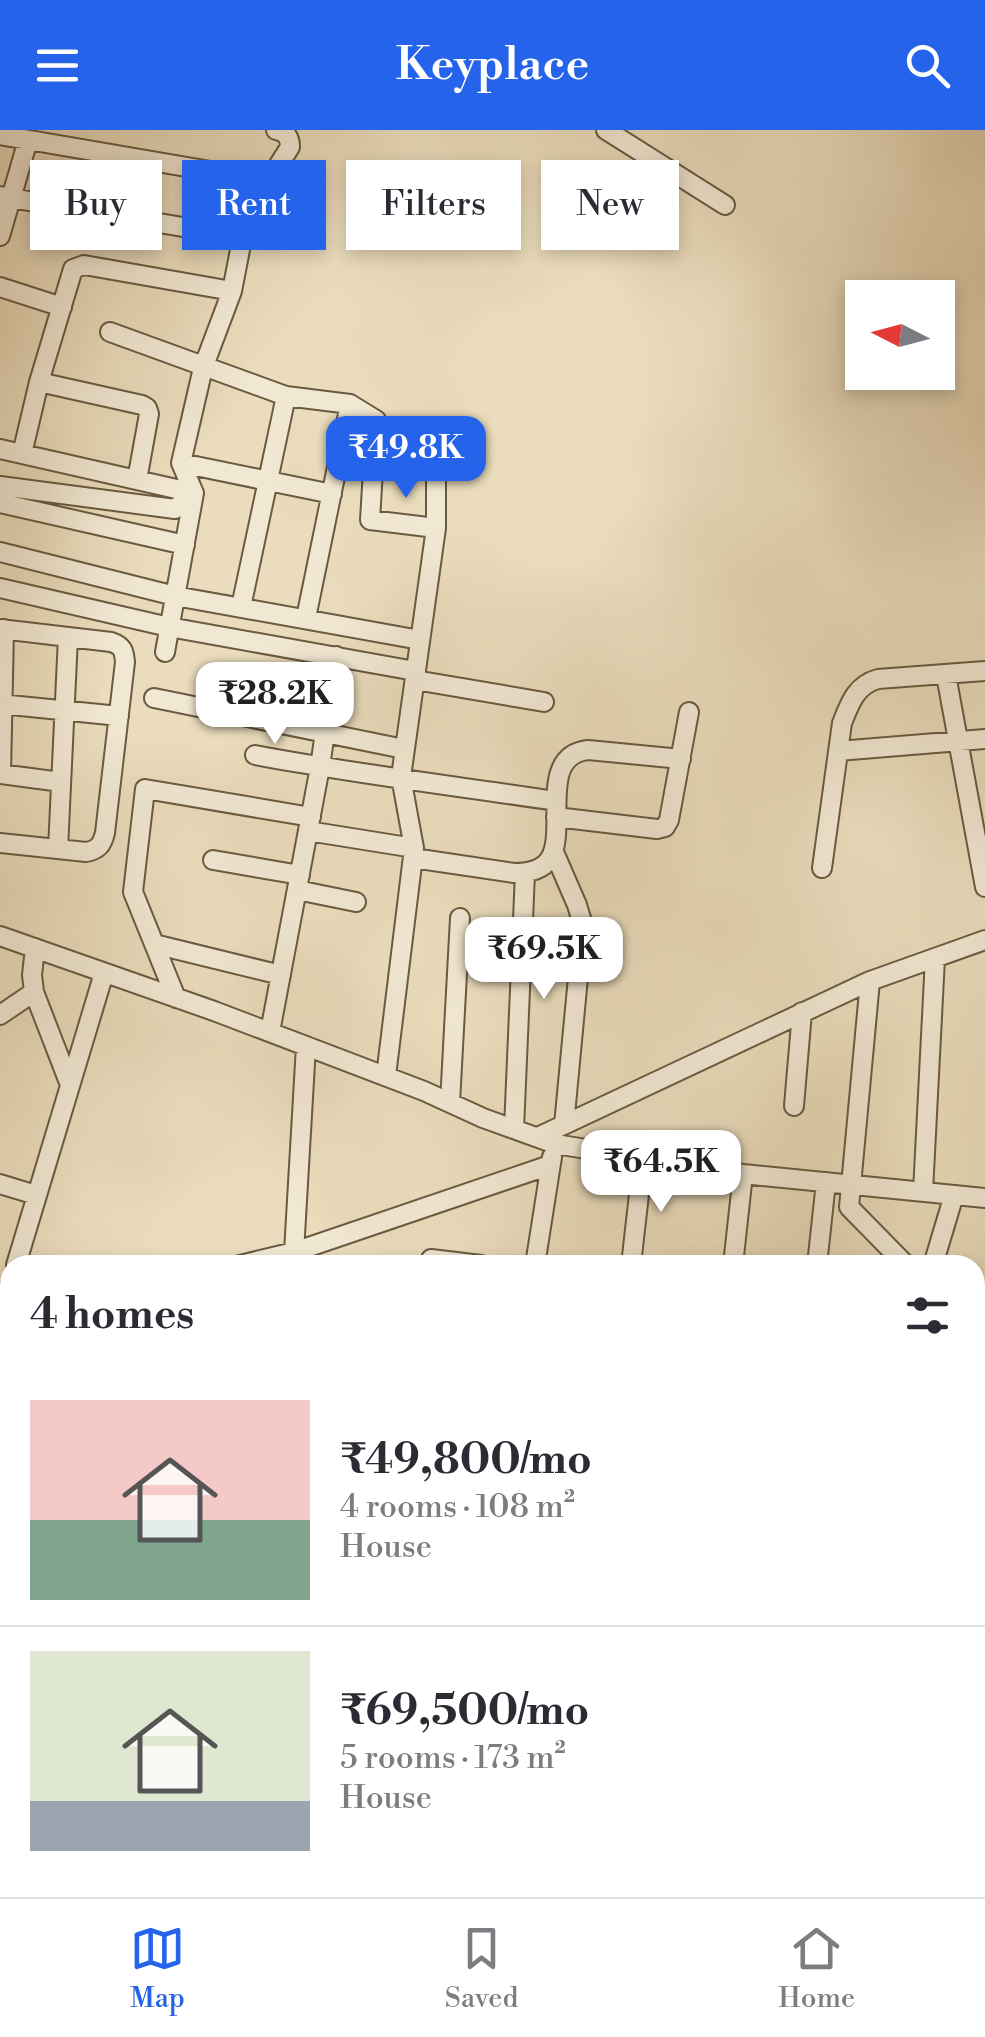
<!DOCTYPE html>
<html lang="en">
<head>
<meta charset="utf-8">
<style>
	body { margin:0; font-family:"Libre Bodoni",serif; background:#f7f7f7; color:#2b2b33; height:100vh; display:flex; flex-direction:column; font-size:38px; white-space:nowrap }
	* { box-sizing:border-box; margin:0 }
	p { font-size:32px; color:#7c7c81 }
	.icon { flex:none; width:55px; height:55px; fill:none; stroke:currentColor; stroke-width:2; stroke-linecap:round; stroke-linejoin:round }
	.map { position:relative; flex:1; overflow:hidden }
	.details { position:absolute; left:0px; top:1125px; width:985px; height:642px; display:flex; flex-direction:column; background:#fff; border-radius:30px 30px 0 0; box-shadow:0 5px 15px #0003 }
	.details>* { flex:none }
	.top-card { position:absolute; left:30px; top:30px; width:925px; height:90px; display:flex; gap:20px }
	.needle { width:65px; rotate:276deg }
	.controls { position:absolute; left:845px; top:150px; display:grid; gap:20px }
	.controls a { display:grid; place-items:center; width:110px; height:110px; border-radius:0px; background:#fff; box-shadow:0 5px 15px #0003; font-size:50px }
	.price { position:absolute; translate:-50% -85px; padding:0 22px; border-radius:20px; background:#fff; color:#222; font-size:32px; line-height:65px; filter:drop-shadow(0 2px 5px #0008) }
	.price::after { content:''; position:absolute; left:50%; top:60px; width:30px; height:22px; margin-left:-15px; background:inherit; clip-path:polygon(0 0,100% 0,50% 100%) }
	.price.selected { background:#2563eb; color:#fff }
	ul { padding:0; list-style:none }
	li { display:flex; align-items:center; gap:30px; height:250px; padding:0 30px }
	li+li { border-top:2px solid #e1e1e2 }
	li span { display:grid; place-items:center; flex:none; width:280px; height:200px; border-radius:0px; color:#555 }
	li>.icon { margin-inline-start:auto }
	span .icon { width:120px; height:120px; fill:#fffc; stroke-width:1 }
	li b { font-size:42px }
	h2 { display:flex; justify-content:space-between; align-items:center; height:120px; padding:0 30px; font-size:42px }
	.tag { padding:0 35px; border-radius:0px; background:#fff; box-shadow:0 5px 15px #0003; font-size:35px; line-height:90px }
	.tag.selected { background:#2563eb; color:#fff }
	header { display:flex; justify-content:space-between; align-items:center; height:130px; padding:0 30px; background:#2563eb; color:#fff; font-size:45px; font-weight:600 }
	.menu { display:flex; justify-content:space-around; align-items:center; height:140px; border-top:2px solid #e1e1e2; background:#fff; font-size:28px; color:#7c7c81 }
	.menu a { display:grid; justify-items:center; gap:5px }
	.menu .selected { color:#2563eb }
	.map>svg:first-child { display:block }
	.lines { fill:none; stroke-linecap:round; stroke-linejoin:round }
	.street-casing { stroke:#6a5a40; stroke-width:22 }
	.street { stroke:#f1e8d3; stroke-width:18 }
</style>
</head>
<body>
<header><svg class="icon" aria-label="menu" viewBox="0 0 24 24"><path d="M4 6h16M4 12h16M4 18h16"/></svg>Keyplace<svg class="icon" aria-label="search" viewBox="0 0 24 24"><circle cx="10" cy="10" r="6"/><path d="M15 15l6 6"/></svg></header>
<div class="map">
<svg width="985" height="1767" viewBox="0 0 985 1767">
	<rect width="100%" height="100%" fill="#eadcbc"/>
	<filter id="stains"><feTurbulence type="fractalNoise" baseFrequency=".002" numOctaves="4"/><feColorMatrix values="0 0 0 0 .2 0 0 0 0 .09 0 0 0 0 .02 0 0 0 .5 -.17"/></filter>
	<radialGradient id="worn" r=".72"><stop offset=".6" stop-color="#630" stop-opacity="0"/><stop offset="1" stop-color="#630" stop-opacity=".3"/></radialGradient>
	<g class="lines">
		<defs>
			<path id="street" d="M606,0L725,75
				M0,5L268,51
				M0,66L242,107
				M0,106L28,10
				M0,157L62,177
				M110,202L286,266L350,274L376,290L370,390L436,398
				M39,252L142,275L147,278L149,284L137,350
				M0,319L194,363
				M22,324L39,252L73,139L84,135L232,161
				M181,333L332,364
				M0,356L175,379L194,363
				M0,373L185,415
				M0,422L175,466L420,510
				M0,458L169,497L415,541
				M241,477L286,266
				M306,488L350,274
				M0,499L111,512C123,516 124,521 125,532L105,703C102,715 98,720 86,722L0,713
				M165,522L194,363L181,333L203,238L232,161L245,94L257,69L290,17C290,7 286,2 276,0
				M946,545L985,757
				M415,550L544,572
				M154,568L404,619
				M0,574L119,586
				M838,621L985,609
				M255,625C355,644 456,656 556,671
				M0,644L61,652
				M1,644L4,499
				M556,687L657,699L665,697L669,690L689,582
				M308,701L414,718
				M58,719L68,507
				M554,722L577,775L583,795L564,995
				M413,728L514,743C527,743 541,741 549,730C569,702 536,626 588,620L681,629
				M213,730L300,745
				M822,738L842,593C850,573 856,555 878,549L985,541
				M297,760L356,772
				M0,806L214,881L424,961L483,988L555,1014L743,1044L985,1068
				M154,814L281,845
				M35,818L32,845L34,862L70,955
				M870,851L849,1077L906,1135
				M176,868L133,762L145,659L311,687
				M0,885L34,862
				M270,902L320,637L336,526
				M386,946L414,718L401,647L436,398V347
				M450,973L460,788
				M794,976L802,882
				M514,999L525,743
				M538,1007L870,851L985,810
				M0,1054L36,1065
				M923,1062L935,828
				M294,1122L306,916
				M431,1129L481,1135
				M16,1135L104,843
				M240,1135L294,1122L550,1035
				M535,1135L552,1027
				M631,1135L643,1029
				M733,1135L743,1044
				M817,1135L826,1052
				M933,1135L954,1065
				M0,1189L10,1156
				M975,1244L985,1246
				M0,1291L10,1285
				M975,1316L985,1317
				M975,1393L985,1395
				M975,1460L985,1461
				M0,1462L10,1490
				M975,1539L985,1540
				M0,1560L10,1558
				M260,1758L263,1767
				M417,1758L421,1767
				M483,1758L485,1767
				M713,1758L747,1761
				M904,1758L926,1760
				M316,1767L340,1758
				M629,1767V1758"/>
		</defs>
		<!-- street casing -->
		<use href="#street" class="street-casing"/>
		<!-- street -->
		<use href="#street" class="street"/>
	</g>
	<rect width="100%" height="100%" filter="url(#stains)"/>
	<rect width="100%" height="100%" fill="url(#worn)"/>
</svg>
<div class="controls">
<a><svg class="needle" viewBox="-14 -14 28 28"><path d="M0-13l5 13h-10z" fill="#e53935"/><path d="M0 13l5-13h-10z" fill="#7c7c81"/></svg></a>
</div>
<b class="price selected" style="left:406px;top:371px">₹49.8K</b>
<b class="price" style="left:275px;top:617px">₹28.2K</b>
<b class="price" style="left:544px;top:872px">₹69.5K</b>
<b class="price" style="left:661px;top:1085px">₹64.5K</b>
<div class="top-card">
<a class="tag">Buy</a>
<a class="tag selected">Rent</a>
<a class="tag">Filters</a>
<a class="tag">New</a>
</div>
<section class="details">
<h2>4 homes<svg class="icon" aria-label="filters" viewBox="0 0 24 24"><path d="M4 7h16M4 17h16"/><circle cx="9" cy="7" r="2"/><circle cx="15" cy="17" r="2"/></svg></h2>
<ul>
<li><span style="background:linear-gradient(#f6c9c9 60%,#7fa58c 0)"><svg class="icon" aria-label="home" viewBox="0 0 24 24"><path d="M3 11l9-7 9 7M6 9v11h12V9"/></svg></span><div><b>₹49,800/mo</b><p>4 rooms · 108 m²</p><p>House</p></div></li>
<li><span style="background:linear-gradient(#dfe7d0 75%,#9aa5b1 0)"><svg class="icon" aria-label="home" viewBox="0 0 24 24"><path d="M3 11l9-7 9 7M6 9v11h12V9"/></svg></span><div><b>₹69,500/mo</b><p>5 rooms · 173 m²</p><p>House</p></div></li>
</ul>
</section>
</div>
<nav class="menu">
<a class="selected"><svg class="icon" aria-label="map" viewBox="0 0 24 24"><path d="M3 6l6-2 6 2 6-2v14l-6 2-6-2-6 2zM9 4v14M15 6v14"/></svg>Map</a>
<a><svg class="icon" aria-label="saved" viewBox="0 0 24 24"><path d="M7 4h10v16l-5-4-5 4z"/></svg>Saved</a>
<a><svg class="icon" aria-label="home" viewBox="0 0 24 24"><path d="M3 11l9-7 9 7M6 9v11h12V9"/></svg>Home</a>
</nav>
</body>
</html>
